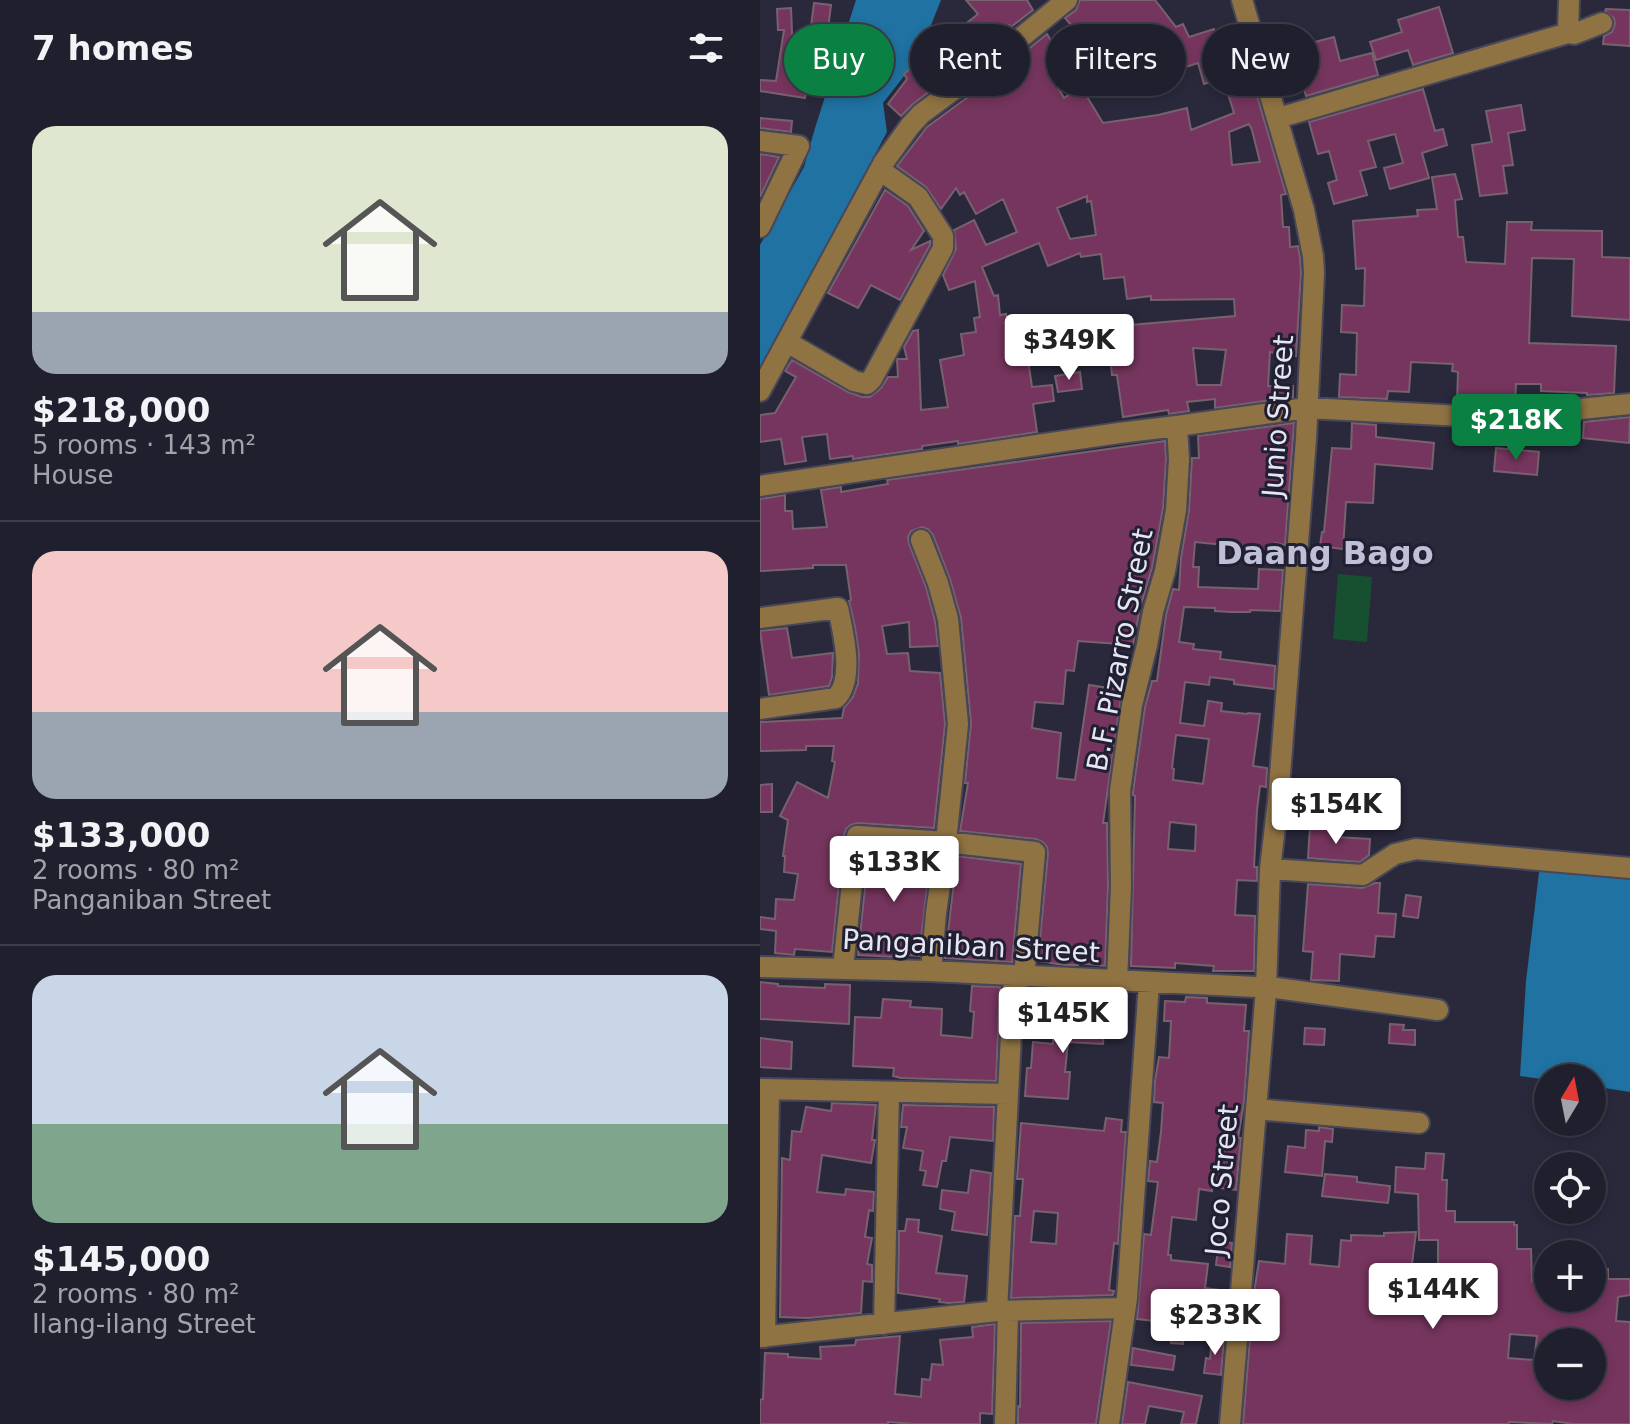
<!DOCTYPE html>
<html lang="en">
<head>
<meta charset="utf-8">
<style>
	body { margin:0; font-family:"DejaVu Sans",sans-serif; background:#282735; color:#f1f3f6; height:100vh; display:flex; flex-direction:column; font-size:30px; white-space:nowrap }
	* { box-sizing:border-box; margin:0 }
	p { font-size:26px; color:#a2a2aa }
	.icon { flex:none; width:44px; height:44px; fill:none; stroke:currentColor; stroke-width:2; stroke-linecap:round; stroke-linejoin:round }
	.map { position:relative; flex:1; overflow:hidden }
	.details { display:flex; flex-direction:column; background:#201f2d; width:760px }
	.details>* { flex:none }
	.guide { position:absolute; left:24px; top:24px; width:726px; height:72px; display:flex; gap:16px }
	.needle { width:52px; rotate:10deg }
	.buttons { position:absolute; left:774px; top:1064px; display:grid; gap:16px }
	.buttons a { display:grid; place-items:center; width:72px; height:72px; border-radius:50%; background:#201f2d; box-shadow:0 4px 12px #0003,0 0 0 2px #3d3d49; font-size:40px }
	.price { position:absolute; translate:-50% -68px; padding:0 18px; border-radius:8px; background:#fff; color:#222; font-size:26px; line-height:52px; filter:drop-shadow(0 2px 4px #0008) }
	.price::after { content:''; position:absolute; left:50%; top:48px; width:24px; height:18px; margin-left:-12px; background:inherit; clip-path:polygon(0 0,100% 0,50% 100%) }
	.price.selected { background:#0b8043; color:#fff }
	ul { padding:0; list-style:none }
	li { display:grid; align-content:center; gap:16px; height:424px; padding:0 32px }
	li+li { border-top:2px solid #3d3d49 }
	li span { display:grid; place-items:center; height:248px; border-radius:24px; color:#555 }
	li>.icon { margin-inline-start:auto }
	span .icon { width:144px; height:144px; fill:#fffc; stroke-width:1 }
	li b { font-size:34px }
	h2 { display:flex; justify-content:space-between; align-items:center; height:96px; padding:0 32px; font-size:34px }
	.tag { padding:0 28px; border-radius:36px; background:#201f2d; box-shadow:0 4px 12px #0003,0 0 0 2px #3d3d49; font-size:28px; line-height:72px }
	.tag.selected { background:#0b8043; color:#fff }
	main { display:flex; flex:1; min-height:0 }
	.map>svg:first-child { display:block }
	.green { fill:#165031 }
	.water { fill:#1f72a1 }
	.building { fill:#76355e; stroke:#78616e; stroke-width:2; fill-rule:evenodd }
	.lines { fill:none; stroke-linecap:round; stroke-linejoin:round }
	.minor-casing { stroke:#484759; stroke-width:24 }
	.minor { stroke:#907343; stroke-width:20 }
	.labels { text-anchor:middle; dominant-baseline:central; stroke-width:6; stroke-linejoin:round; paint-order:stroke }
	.street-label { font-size:28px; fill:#e6e6f3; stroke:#202032 }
	.quarter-label { font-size:32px; font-weight:bold; fill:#bfc0d8; stroke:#202032 }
</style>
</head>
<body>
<main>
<section class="details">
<h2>7 homes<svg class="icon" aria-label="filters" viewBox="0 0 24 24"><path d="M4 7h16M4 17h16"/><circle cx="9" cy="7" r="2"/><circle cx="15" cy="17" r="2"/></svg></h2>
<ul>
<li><span style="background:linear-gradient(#dfe7d0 75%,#9aa5b1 0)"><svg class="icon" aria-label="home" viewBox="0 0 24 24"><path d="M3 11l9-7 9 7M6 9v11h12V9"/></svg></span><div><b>$218,000</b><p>5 rooms · 143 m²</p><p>House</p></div></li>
<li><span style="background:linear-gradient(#f6c9c9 65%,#9aa5b1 0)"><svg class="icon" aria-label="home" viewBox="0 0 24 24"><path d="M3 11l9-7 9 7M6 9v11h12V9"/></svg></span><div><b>$133,000</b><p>2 rooms · 80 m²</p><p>Panganiban Street</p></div></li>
<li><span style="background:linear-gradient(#c9d6e8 60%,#7fa58c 0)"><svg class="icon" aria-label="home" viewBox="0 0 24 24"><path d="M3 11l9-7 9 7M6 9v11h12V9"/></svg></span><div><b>$145,000</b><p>2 rooms · 80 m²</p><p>Ilang-ilang Street</p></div></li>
</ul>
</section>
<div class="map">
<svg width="870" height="1424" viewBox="0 0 870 1424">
	<rect width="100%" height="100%" fill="#2a293c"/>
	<!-- green -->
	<path class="green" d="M578,574L612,577L607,642L573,639Z"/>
	<!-- water -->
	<path class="water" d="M96,0H181L158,58L123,103L127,132L0,369V245L44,167L55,128Z
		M780,864L870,874V1092L832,1086V1078H788V1080L760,1076L766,981Z"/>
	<!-- building -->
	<path class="building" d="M206,0H267L273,10L251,27L249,25L216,50L195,67L197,70L153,104L141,116L128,104L147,79L144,74L177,46L180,49L202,32L199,29L218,14Z
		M320,0H395L416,27L423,24L429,37L454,29L457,41L479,35L526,194L521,195L523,227H529L530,247L538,246L540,258L541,273L536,356L510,352L508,386H533V397L455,408V399L427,402L429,411L409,414L408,410L363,417L357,375H352L347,327L475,316L474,299L391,300V296L367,299L364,277L344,279L341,254L321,257L320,253L288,266L279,243L222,267L234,296L238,295L240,315L246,314L250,328L289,321L296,355L268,360L272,387L292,385L294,401L273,404L277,432L198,444V441L162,446V449L93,459V456L70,459L67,434L42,437L46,461L25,464L21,439L0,442V415L15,413L36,377L25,371L32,360L88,392L102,397H110L121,388L128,377H138L137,359H147L144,347L153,331L158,330L161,410L188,407L180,360L204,355L201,334L216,332L214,318L220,317L215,281L189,290L183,275L196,249L194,230L214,220L226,245L257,232L243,199L216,214L204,192L200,195L196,188L181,209L166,187L137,166L167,127L205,99L244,79L240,72L287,34L303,61L288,70L304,98L321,87L343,123L398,115L427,108L431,130L474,113L463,78L444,84L438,63L423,68L415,42L383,55L361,28L334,52L305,18L316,10ZM489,124L492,130L500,162L472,165L469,132ZM327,196V202L331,201L336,235L310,239L297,208ZM433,348L466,350L461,385H437Z
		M54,3L71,5L67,37L50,34Z
		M679,7L693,53L653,65L648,50L616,60L610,42L642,32L638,20Z
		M31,8L34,81H48L45,98L0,91V80L16,81L24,30H18L17,9Z
		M846,9L870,10V46L843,44L844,36L852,32L855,24L854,18L845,11Z
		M574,37L580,61L612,53L618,75L546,96L532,48Z
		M389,54L396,77L365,87L357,64Z
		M663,89L675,131L683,129L687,145L662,153L669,178L630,189L624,168L643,163L635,134L608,141L616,167L600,171L607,195L574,204L568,183L577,180L569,151L558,154L549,122Z
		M761,105L765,130L748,133L753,165L743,166L747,193L720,196L712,145L732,142L726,111Z
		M0,118L32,121L31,132L0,128Z
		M0,154L19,157L0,197Z
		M695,174L702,199L695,200L698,237H703L706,262L745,264L747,222H772L771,230L842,231V257L870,258V320L812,316L814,259L772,258L769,343L856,346L854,393L827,395V393L781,391V384H756L755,401L719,399L718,404L697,403L698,372L692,371L693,364L651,362L649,392L628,391L627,399L579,397L580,374L596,375L597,333L581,332L582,305L604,306L605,268L596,269L593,221L658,216L657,210L677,209L672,177Z
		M125,190L148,206L164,231L151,250L170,241V245L140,300L111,285L98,308L68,293Z
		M320,372L322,389L298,392L295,376Z
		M870,417L869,443L823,438L824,422Z
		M534,423L525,545L515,543L514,550L435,542L433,567H439L438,587L498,589L499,569L523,570L520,611L490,610V612H471L455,611V608L424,607L419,642L434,644L433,649L461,652L460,659L515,666L514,689L474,684V680L450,677L449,685L425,682L420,723L444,726L448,701L462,703L461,711L487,714L488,713L500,714L493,766L507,768L506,787L500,786L497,810L494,867H497V881L477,880L475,915L495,916L494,971H453L454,966L415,963V968L371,966L375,796L373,795V792L385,707L392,681H397L406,615L413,589L419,590L421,558L429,511L432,458H439L438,436ZM416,735L449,739L443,784L413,780L414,769L412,768ZM410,822L436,825L435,851L408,849Z
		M592,423L616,425V437L674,443L672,469L615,464L613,503L586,502L583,549L560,546L562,532H564L572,448L591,449Z
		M405,441L406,459L403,508L392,568L380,608L373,645L318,641L314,671L306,670L303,704L275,702L272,728L301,733L297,778L315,780L329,685L362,690L343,823H347L348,887L345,966L318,963V965H304L278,961L288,853L287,847L283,842L276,839L200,831L208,783H205L211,723L201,618L190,579L173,535L168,529L162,527L151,531L148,537L149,544L166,587L175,621L178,646L150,647L149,622L122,626L127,654L148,653L150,671L180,673L185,724L174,828L98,823L91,825L86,829L84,835L72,952L35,949L34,955L15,953L16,931L0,929V917L15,919L16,899L34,900L38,874L24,872L25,856H23L28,820L20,816L37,782L68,798L75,762L72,761L74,746H46V750L0,751V722L82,718L84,708L93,697L98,683L99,654L95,627L89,601L91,600L86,565H53V568L0,571V499L25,495V511H32L33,529L67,527L61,490L81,487V492L128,484L127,480Z
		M736,448L779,452L777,475L734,471Z
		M27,628L32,658L73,653L72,677L69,686L9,695L0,631Z
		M12,784V812H0V785Z
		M550,827L577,829L576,837L610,839L609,855L600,862L548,858Z
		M109,850L171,854L159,956L135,954V957L98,955Z
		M197,856L261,864L252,962L185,958Z
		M615,883H620L618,913L636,914L634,937L616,936L614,957L580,954L579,981L551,980L553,952L543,951L548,884L602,888Z
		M646,895L661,897L658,918L643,916Z
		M0,982L18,984V986L65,988V984L90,985L89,1024L0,1019Z
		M212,986L240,987L236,1081L141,1078L133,1076L134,1068L93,1066L95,1017L121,1018L123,999L151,1001L150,1007L182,1009L181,1035L212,1038L214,1012L210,1011Z
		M266,989L283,990L281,1015L265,1014Z
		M426,997L447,998V1003L486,1005L484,1031H489L484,1102L478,1138H481L476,1190L452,1187V1191L439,1189L436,1220L412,1217L408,1255H411V1260L448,1264L445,1288L468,1291L467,1307L447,1305L444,1329L425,1327L423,1344L411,1343L413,1323L377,1319L384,1234L391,1235L398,1182L388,1181L390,1161L397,1162L401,1132L403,1103L394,1102L395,1081L399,1057L409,1058L411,1021H404L405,1001L425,1002Z
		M313,1013L355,1017L354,1031L344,1030L343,1044L308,1042L305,1072H310L308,1099L265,1096L267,1068H271L273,1042L293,1044V1031L304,1032L305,1022L312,1023Z
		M630,1024L644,1025L643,1030H655V1045L629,1043Z
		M545,1028L565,1029L564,1045L544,1044Z
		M0,1038L32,1042L31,1069L0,1067Z
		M72,1103L116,1105L112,1140H115L111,1163L62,1155L57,1192L85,1195L86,1189L114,1192L113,1211L109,1210L105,1237L112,1238L107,1264L112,1265V1282L103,1281L101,1313L48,1318L20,1317L22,1158L30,1160L32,1131L41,1132L46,1107L71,1111Z
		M143,1105L234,1107L233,1141L190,1137L186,1161H182L177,1187L163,1185L166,1171L160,1170L163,1151L143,1148L147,1127H141Z
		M346,1118L362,1120L361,1132H366L358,1244L354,1243L349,1290L354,1291L353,1295L251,1298L255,1216H260L263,1179H257L261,1123L344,1131ZM274,1211L298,1213L296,1244L271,1242Z
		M559,1127L573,1129L572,1142L565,1141L562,1176L525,1172L528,1146L545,1148L546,1130L559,1131Z
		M666,1153L684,1154L682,1180H687L686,1211H695V1222H754V1225H757V1249H771L772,1281L788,1282V1298L832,1301V1270L848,1269V1279H870V1295L858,1297L856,1321L870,1322V1424H813L793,1421L792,1424L749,1422L748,1424H483L491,1325L505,1327L506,1300L493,1299L499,1261L525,1264L527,1234L552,1236L550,1264L579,1267L581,1240L591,1241V1235L624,1236V1233L656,1232L652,1264L678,1266V1240H659L658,1194L635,1192L636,1167L665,1169ZM750,1334L777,1336L774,1360L748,1358ZM788,1342H832V1386H788Z
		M211,1170L231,1173L227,1235L192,1230L195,1212L180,1209L182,1190L208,1193Z
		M565,1174L597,1177V1182L630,1186L628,1203L562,1196Z
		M147,1219L159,1220L158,1232L182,1236L176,1273L207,1276L204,1302L188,1303L179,1302L180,1299L138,1293L139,1231H145Z
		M459,1241L472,1243L470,1267L456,1265Z
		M351,1321L336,1424H258V1406L260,1407L261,1323Z
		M235,1324L232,1414L220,1413V1424H154L128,1422V1424H0V1400L3,1399L5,1353L28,1354V1357L61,1359L60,1347L95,1345L96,1340L140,1336L135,1394L161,1397L162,1379L170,1380L172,1364L183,1365L180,1340L213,1337L212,1327Z
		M452,1337L464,1339L461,1375L444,1373L446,1358L450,1359Z
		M373,1348L415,1356L413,1370L371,1365Z
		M368,1382L442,1396L436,1424H421L424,1412L389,1406L385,1424H362Z"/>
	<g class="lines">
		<defs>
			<path id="minor" d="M808,33L814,34L842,23
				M518,118L808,33L809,0
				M0,141L39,146L0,227
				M27,342L94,381L107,384L112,379L183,248V236L158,197L120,170
				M0,391L124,162L150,126L161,114L231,62L307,0
				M0,486L359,433L417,426L547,408L761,419L821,409L870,404
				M161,540L178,583L188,619L198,724L186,842L176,913L171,971
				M0,618L78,608C83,632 95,679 76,698L0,709
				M510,869L603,875L635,854L656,849L870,868
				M0,967L171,971L516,988L678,1010
				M83,968L97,836L186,842L275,852L264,977
				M357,981L361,887L360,791L372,705L387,645L393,612L405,571L416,510L419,459L417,426
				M0,1089L248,1094
				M496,1109L659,1123
				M237,1311L254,976
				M124,1324L129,1092
				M0,1337L237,1311L365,1308
				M5,1337L9,1089
				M245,1424L248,1311
				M349,1424L367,1298L389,983
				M470,1424L506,989L510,869L518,801L546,439L554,273L553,256L544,210L482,0"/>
		</defs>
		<!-- minor casing -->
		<use href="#minor" class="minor-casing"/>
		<!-- minor -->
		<use href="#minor" class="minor"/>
	</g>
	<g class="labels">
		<!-- street labels -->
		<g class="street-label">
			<text transform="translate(518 416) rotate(-86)">Junio Street</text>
			<text transform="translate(360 650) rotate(-79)">B.F. Pizarro Street</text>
			<text transform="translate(211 946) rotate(3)">Panganiban Street</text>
			<text transform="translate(462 1180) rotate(-85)">Joco Street</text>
		</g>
		<!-- quarter labels -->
		<g class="quarter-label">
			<text x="565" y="553">Daang Bago</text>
		</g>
	</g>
</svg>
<div class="buttons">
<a><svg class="needle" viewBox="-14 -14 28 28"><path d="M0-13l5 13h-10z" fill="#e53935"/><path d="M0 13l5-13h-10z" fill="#a2a2aa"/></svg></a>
<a><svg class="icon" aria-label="locate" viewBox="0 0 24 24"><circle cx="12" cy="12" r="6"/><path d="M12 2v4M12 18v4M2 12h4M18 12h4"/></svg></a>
<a>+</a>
<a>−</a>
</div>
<b class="price" style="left:309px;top:382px">$349K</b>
<b class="price selected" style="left:756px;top:462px">$218K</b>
<b class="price" style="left:576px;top:846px">$154K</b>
<b class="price" style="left:134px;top:904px">$133K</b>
<b class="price" style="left:303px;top:1055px">$145K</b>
<b class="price" style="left:673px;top:1331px">$144K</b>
<b class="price" style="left:455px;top:1357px">$233K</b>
<div class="guide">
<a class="tag selected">Buy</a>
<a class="tag">Rent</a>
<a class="tag">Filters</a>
<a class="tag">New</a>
</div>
</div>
</main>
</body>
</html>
